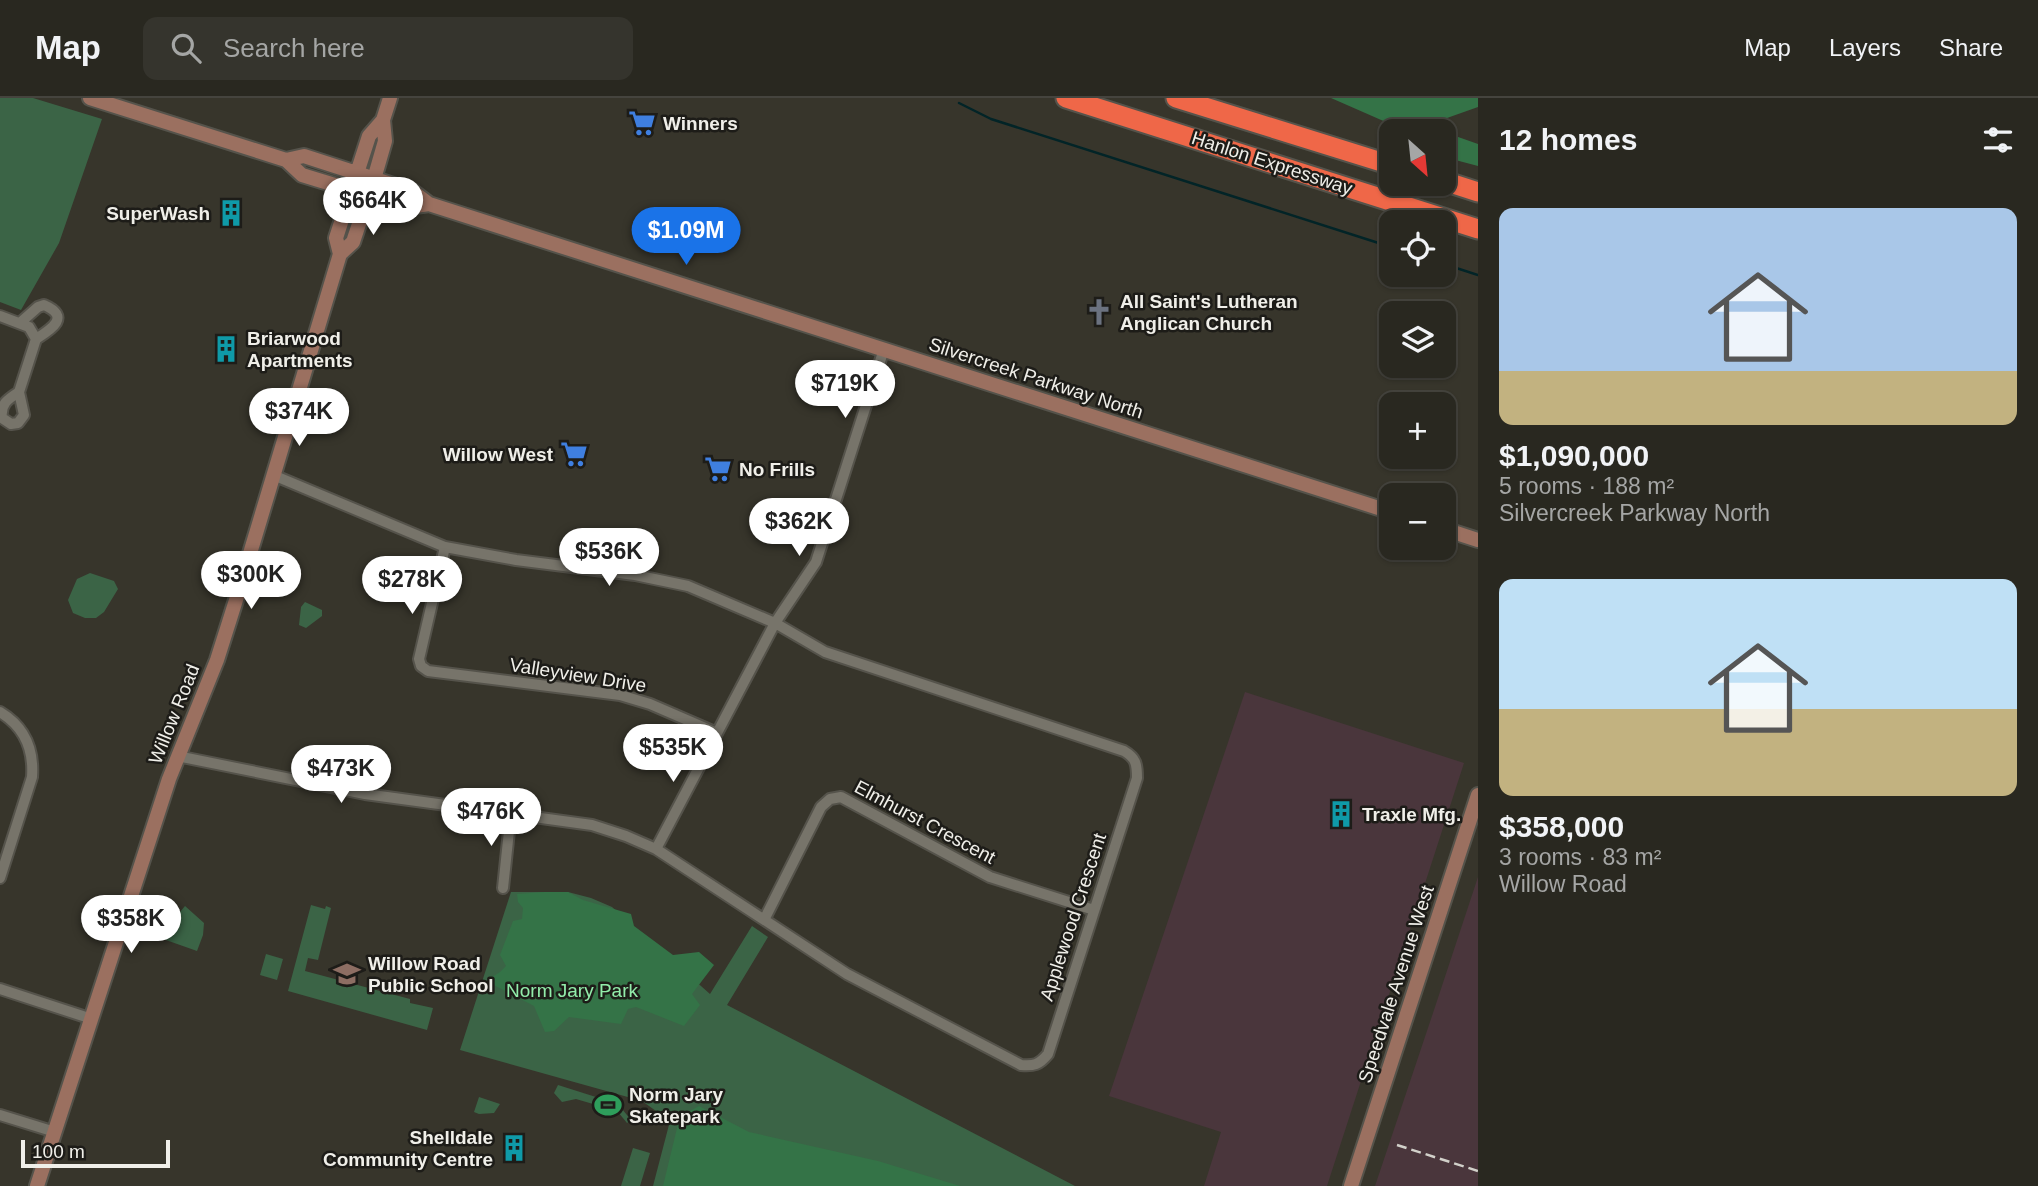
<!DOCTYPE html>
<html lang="en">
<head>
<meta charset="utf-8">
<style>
	body { margin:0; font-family:Arial,sans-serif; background:#35342d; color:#f1f3f6; height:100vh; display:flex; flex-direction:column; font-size:26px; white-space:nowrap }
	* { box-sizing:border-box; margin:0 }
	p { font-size:23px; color:#a5a6a5 }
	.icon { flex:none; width:38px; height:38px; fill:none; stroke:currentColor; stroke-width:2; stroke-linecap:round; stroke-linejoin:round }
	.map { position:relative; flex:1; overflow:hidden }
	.side { display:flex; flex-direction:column; background:#292820; width:560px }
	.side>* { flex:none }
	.needle { width:46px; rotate:153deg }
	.controls { position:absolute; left:1379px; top:21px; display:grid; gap:14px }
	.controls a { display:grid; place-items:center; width:77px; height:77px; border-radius:14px; background:#292820; box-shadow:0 2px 5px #0004,0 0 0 2px #45443e; font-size:35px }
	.scale { position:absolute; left:21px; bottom:18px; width:149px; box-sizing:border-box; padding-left:7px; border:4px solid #f0efe9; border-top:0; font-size:19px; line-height:24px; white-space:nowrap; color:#f0efe9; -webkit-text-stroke:5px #1d1c18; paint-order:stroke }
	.price { position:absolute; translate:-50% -60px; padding:0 16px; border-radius:24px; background:#fff; color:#222; font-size:23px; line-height:46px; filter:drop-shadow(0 2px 4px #0008) }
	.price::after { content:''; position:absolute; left:50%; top:42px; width:21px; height:16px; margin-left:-10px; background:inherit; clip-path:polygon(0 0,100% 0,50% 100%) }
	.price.on { background:#1a73e8; color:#fff }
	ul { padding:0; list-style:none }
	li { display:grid; align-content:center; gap:14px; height:371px; padding:0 21px }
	li span { display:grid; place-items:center; height:217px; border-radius:14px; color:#555 }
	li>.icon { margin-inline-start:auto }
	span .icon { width:126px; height:126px; fill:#fffc; stroke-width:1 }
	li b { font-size:30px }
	h2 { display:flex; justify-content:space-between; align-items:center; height:84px; padding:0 21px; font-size:30px }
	header { display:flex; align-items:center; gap:42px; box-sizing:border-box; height:98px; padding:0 35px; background:#292820; border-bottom:2px solid #45443e }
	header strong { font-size:33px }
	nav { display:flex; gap:38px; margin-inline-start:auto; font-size:24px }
	.search { width:490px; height:63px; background:#35342d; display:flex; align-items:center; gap:18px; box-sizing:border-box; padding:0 24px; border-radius:14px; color:#a5a6a5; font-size:26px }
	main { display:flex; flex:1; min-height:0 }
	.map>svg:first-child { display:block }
	.industrial { fill:#4a363c }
	.green { fill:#3b6446 }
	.forest { fill:#347347 }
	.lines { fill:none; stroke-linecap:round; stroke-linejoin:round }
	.stream { stroke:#022427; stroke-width:2.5 }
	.street-casing { stroke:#55534b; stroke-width:14 }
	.secondary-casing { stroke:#55534b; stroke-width:18 }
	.highway-casing { stroke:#55534b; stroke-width:23 }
	.street { stroke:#77746a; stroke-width:10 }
	.secondary { stroke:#9b7060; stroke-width:14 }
	.highway { stroke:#ef6748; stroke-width:19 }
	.rail { stroke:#d2d1ca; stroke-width:2.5; stroke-dasharray:10 5; stroke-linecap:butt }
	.labels { text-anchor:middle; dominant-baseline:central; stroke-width:5; stroke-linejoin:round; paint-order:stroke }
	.poi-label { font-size:19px; font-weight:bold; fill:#f0efe9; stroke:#1d1c18; text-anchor:start }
	.street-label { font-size:19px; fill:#f0efe9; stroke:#1d1c18 }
	.park-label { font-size:19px; fill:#92ecaa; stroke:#1d1c18 }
</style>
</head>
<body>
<header>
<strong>Map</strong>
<div class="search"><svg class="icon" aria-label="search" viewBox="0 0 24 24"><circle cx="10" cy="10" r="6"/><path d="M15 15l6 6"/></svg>Search here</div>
<nav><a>Map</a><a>Layers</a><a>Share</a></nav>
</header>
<main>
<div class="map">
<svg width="1478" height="1088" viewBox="0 0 1478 1088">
	<rect width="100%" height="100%" fill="#37352b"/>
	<!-- industrial -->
	<path class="industrial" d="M1245,594L1464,665L1327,1088H1204L1221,1034L1109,998Z
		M1478,779V1088H1375L1435,909Z"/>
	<!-- green -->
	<path class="green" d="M0,0H33L102,21L59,145L21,212L0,204Z
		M90,475L114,483L118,491L104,514L96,520H85L73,515L68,502L77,481Z
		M305,504L322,512V518L306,530L299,527L301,509Z
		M511,794H568L591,800L612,809L710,896L752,828L768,839L727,907L1075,1088H653L670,1023L642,1003L460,952Z
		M311,807L325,811L326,808L331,810L318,862L308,860L305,873L410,901V905L433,910L427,932L288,893Z
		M185,808L204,825L203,837L197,853L163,841L164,833Z
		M266,856L283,861L277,882L260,877Z
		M558,987L618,1006L631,1022L627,1025L618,1014L610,1011L576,1001L562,1004L554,995Z
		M479,999L500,1006L494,1015L479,1016L474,1014Z
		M633,1050L650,1055L640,1088H621Z"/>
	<!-- forest -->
	<path class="forest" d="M1331,0H1478V9L1447,20L1443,33H1396L1388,25Z
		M1444,34L1478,46V68L1444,59Z
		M544,794H568L583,802L631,816L634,828L673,857L699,854L714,867L692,896L700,907L684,928L636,909L628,911L621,926L569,919L554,933L545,934L534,908L486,883L500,874L506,868L500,857L513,823L522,821L523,810L518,804L517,796Z
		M699,1008L749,1034L878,1063L960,1088H663L678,1026L683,1017Z"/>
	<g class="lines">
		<!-- stream -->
		<path class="stream" d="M959,5L991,21L1391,149
			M1444,166L1478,177"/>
		<defs>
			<path id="street" d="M0,218L29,229L36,241L19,294L24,317L18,325L11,326L2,320C0,306 8,301 19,294
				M21,224L38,209L44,207C72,219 50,232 36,241
				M445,449L419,561L421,568L428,573L620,597L650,606L717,635
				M0,614C25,629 34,651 32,679L0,780
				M177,658L365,696L592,727L626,738L656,751L847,876L1021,967C1034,968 1039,967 1048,956L1137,680C1137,666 1136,660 1124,653L825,554L775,525L688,488L635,477L516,462L445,449L273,377
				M656,751L775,525L816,464L884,251
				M503,790L511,714
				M765,820L821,709L830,701L841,699L990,779L1094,812
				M0,891L92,921
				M0,1017L55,1034"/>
			<path id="secondary" d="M90,0L286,62L302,77L351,92L408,109L429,106
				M286,62L304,58L412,93L429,106L1391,414
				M340,156L336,140L369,38L383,22
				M1444,431L1478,442
				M37,1088L169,681L217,562L236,502L340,156L353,144L374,81L385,43L383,22L390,0
				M1351,1088L1478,697"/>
			<path id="highway" d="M1066,0L1478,131
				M1176,0L1391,67
				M1444,83L1478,94"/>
		</defs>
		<!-- street casing -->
		<use href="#street" class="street-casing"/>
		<!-- secondary casing -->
		<use href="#secondary" class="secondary-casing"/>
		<!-- highway casing -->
		<use href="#highway" class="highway-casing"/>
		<!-- street -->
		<use href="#street" class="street"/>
		<!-- secondary -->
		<use href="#secondary" class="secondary"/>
		<!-- highway -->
		<use href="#highway" class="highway"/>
		<!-- rail -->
		<path class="rail" d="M1397,1047L1478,1073"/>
	</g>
	<!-- icons -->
	<defs>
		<symbol id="supermarket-bare" viewBox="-9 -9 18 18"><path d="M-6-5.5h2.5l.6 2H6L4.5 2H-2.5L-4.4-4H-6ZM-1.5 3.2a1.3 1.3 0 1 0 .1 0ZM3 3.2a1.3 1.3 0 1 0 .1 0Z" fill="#3f7fe0" stroke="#1d1c18" stroke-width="2.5" paint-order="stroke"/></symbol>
		<symbol id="building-bare" viewBox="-9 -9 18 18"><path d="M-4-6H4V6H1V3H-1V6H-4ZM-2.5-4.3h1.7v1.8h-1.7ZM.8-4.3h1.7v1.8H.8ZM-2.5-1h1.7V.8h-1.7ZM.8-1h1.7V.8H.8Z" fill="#0f9aa8" stroke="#1d1c18" stroke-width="2.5" paint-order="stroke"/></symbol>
		<symbol id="church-bare" viewBox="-9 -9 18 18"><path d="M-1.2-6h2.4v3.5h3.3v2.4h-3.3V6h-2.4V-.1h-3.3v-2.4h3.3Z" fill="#6b7280" stroke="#1d1c18" stroke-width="2.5" paint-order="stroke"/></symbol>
		<symbol id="school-bare" viewBox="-9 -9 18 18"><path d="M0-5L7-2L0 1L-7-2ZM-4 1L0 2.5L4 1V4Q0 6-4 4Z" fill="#8d6e63" stroke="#1d1c18" stroke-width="2.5" paint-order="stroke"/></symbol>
		<symbol id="stadium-bare" viewBox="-9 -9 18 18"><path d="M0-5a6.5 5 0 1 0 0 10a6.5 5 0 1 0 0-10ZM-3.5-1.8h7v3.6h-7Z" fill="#2e9e5b" stroke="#1d1c18" stroke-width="2.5" paint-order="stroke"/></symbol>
	</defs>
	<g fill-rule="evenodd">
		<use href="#supermarket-bare" x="623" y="6" width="38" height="38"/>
		<use href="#building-bare" x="212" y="96" width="38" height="38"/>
		<use href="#church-bare" x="1080" y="195" width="38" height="38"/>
		<use href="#building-bare" x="207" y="232" width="38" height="38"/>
		<use href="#supermarket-bare" x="555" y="337" width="38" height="38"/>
		<use href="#supermarket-bare" x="699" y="352" width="38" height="38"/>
		<use href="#building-bare" x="1322" y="697" width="38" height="38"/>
		<use href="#school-bare" x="328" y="857" width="38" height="38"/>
		<use href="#stadium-bare" x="589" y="988" width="38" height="38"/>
		<use href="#building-bare" x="495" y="1031" width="38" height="38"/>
	</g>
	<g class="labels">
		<!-- poi labels -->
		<g class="poi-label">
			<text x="663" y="25">Winners</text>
			<text x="210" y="115" text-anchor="end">SuperWash</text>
			<text x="1120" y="203">All Saint's Lutheran<tspan x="1120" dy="22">Anglican Church</tspan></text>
			<text x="247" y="240">Briarwood<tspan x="247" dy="22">Apartments</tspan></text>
			<text x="553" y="356" text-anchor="end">Willow West</text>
			<text x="739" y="371">No Frills</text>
			<text x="1362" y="716">Traxle Mfg.</text>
			<text x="368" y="865">Willow Road<tspan x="368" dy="22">Public School</tspan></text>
			<text x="629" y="996">Norm Jary<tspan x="629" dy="22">Skatepark</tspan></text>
			<text x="493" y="1039" text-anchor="end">Shelldale<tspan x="493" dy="22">Community Centre</tspan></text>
		</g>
		<!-- street labels -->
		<g class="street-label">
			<text transform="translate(1272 65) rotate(18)">Hanlon Expressway</text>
			<text transform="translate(1036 280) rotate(18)">Silvercreek Parkway North</text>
			<text transform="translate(578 577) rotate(9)">Valleyview Drive</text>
			<text transform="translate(174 616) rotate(-68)">Willow Road</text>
			<text transform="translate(925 724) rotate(28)">Elmhurst Crescent</text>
			<text transform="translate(1073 819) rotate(-72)">Applewood Crescent</text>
			<text transform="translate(1396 886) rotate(-72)">Speedvale Avenue West</text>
		</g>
		<!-- park labels -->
		<g class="park-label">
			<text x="572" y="892">Norm Jary Park</text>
		</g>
	</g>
</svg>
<div class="controls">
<a><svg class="needle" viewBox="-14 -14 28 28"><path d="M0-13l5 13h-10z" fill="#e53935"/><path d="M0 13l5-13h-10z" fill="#a5a6a5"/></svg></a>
<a><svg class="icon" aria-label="locate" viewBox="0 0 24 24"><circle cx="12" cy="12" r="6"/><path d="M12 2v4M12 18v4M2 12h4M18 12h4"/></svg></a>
<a><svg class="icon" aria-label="layers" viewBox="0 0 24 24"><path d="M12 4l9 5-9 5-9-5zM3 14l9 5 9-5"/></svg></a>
<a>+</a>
<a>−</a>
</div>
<div class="scale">100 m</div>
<b class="price" style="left:373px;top:139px">$664K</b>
<b class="price on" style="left:686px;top:169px">$1.09M</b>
<b class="price" style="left:845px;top:322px">$719K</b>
<b class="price" style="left:299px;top:350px">$374K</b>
<b class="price" style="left:799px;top:460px">$362K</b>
<b class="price" style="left:609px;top:490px">$536K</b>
<b class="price" style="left:251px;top:513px">$300K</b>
<b class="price" style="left:412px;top:518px">$278K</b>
<b class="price" style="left:673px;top:686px">$535K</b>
<b class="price" style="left:341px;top:707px">$473K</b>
<b class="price" style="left:491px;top:750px">$476K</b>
<b class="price" style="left:131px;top:857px">$358K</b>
</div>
<section class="side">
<h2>12 homes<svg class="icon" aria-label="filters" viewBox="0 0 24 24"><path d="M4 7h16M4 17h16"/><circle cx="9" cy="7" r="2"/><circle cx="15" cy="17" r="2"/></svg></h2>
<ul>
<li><span style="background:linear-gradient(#a9c7e8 75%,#c2b280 0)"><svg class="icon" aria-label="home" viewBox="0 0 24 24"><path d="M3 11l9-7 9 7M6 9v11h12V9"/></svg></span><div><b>$1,090,000</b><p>5 rooms · 188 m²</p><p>Silvercreek Parkway North</p></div></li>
<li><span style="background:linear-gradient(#bfe0f5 60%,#c2b280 0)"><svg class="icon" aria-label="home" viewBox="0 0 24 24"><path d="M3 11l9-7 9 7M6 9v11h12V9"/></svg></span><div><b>$358,000</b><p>3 rooms · 83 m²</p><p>Willow Road</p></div></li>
</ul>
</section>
</main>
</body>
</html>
